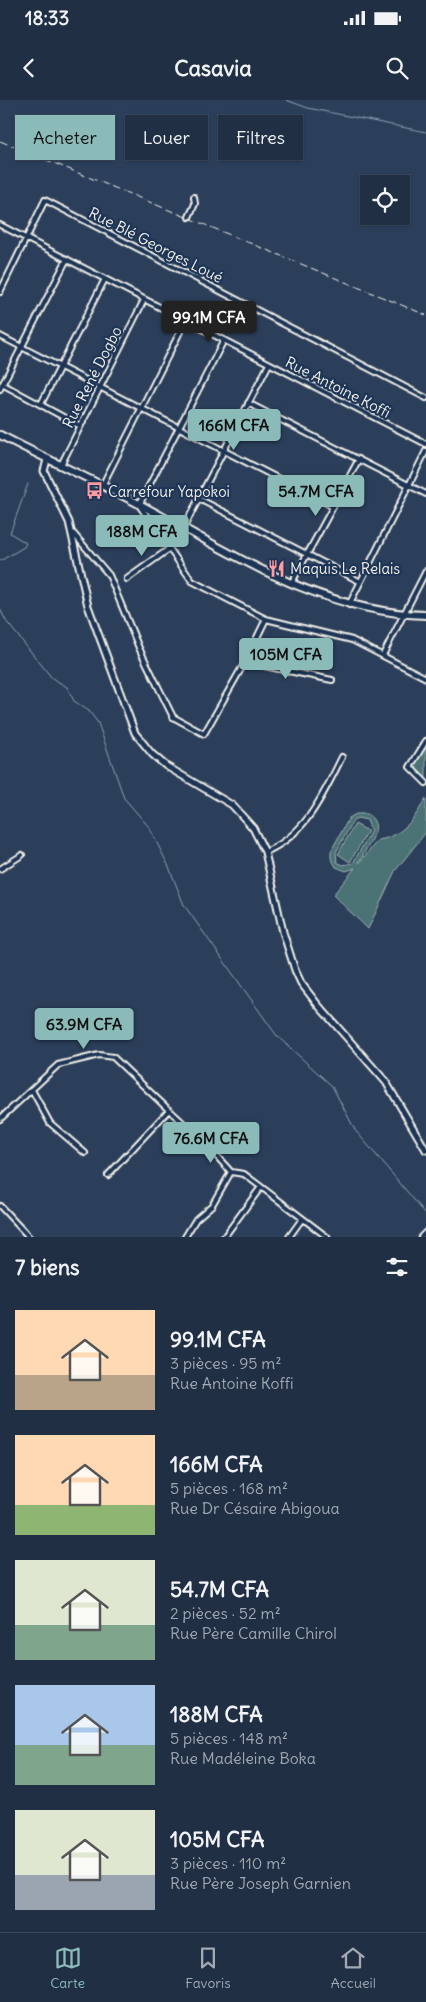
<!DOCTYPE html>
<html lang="fr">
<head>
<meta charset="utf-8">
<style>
	body { margin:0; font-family:Delius,sans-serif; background:#2d3b4f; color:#f1f3f6; height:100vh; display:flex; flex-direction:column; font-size:19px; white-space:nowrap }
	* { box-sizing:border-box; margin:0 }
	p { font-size:16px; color:#a2a9b2 }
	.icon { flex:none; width:28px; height:28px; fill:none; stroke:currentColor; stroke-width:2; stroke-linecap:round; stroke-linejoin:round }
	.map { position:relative; height:1137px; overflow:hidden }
	.drawer { display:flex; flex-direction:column; background:#202f44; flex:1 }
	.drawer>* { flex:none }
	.guide { position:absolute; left:15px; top:15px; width:396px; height:45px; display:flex; gap:10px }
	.tools { position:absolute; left:360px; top:75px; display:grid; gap:10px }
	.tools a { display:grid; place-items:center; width:50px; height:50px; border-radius:0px; background:#202f44; box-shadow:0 1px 4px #0004,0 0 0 1px #3d4a5d; font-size:25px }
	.price { position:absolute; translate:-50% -42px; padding:0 11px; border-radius:5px; background:#8bbbb9; color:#111; font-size:16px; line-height:32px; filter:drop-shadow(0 1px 2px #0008) }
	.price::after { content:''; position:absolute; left:50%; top:30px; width:15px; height:11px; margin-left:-8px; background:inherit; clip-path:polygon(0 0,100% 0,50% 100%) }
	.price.active { background:#222; color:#fff }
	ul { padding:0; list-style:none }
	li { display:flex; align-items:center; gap:15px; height:125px; padding:0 15px }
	li span { display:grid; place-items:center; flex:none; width:140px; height:100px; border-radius:0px; color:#555 }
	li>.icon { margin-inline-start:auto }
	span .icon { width:60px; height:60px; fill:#fffc; stroke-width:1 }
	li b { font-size:21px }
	h2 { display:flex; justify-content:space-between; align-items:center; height:60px; padding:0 15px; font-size:21px }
	.pill { padding:0 18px; border-radius:0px; background:#202f44; box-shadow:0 1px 4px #0004,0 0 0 1px #3d4a5d; font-size:18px; line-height:45px }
	.pill.active { background:#8bbbb9; color:#111 }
	.status { display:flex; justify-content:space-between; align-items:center; height:35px; padding:0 25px; background:#202f44; direction:ltr }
	.status svg { height:14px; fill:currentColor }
	header { display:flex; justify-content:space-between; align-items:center; height:65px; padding:0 15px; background:#202f44; font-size:22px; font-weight:800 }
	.dock { display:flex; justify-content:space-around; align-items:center; height:70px; border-top:1px solid #3d4a5d; background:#202f44; font-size:14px; color:#a2a9b2 }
	.dock a { display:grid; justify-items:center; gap:2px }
	.dock .active { color:#8bbbb9 }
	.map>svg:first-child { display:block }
	.green { fill:#4b7275; stroke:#a0b2ae; fill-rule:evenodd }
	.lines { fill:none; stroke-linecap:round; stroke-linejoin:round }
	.stream { stroke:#8fa1b4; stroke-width:1 }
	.minor-casing { stroke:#f4f1e8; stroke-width:8 }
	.tertiary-casing { stroke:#f4f1e8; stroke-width:9 }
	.primary-casing { stroke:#f4f1e8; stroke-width:10 }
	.minor { stroke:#1d3557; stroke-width:4 }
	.tertiary { stroke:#1d3557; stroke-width:5 }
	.primary { stroke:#1d3557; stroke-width:6 }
	.rail { stroke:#f4f1e8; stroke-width:1; stroke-dasharray:8 4; stroke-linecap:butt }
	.labels { text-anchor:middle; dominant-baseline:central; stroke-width:4.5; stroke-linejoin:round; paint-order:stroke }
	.street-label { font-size:15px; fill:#f4f1e8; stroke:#1d3557 }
	.poi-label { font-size:15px; fill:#f4f1e8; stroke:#1d3557; text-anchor:start }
</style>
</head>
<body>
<div class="status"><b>18:33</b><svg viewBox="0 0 49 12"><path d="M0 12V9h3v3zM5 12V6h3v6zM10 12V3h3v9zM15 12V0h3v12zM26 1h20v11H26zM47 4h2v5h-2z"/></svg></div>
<header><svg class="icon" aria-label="back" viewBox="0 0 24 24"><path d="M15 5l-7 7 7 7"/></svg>Casavia<svg class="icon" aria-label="search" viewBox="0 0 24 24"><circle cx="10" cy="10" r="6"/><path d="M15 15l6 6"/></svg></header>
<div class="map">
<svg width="426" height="1137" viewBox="0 0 426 1137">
	<rect width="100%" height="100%" fill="#2b3f5b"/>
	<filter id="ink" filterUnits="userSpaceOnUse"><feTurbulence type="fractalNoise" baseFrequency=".02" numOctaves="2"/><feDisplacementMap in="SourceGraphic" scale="10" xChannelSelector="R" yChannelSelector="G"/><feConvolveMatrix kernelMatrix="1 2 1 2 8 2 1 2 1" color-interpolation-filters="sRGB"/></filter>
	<g filter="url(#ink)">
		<!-- green -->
		<path class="green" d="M426,645V680L417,669L415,663Z
			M426,698V732L395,771L368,829L333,795L355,768L346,771L336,767L331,758V751L349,718L356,714H367C388,727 364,748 359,763L378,740C402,737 415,718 426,698ZM357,718L367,720L371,731L353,763L343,765L337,762L336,752L353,721Z
			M355,724L368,731L350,762L338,754Z"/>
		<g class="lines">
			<!-- stream -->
			<path class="stream" d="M286,0L308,8L426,32
				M0,461L24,447L26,443L10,433L28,384
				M0,509L6,521L52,578L67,587L74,601L89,611L98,623L124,698L149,727L169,767L184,805L277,936L332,986L355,1030L426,1114"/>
			<defs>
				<path id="minor" d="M189,117L195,104L194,97
					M0,125L426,344
					M0,192L45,100L426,298
					M0,236L332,406
					M224,240L139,405L192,481L266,519L352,540L426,578
					M2,284L80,326
					M0,289L67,159
					M248,303L426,394
					M41,304L105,179
					M61,365L144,200
					M102,386L186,220
					M199,399L359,481
					M183,429L269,264
					M73,433L109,475L139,548L173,617L204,634L245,562L266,519
					M127,479L169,449
					M291,484L359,359
					M349,505L426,351
					M383,555L426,471
					M245,562L332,580
					M426,641L410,667L426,683
					M265,752C306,735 323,695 342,657
					M0,769L22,755
					M32,990L50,1023L85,1053
					M0,1019L58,965L99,955L113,957L169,1010
					M108,1075L169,1010L203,1041L231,1072L244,1074L327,1137
					M0,1106L29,1137
					M185,1137L196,1119L212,1105L231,1072
					M224,1137L261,1087
					M289,1137L302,1119
					M421,1137L426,1132"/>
				<path id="tertiary" d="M47,360L44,371L69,422L88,506L135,633L152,654L166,666L232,705L253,728L265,752L283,832L295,870L301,883L318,905L386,982L426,1050"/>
				<path id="primary" d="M0,335C46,359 93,380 139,404C230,452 320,513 426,515"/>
			</defs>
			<!-- minor casing -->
			<use href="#minor" class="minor-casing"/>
			<!-- tertiary casing -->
			<use href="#tertiary" class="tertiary-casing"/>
			<!-- primary casing -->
			<use href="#primary" class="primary-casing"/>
			<!-- minor -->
			<use href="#minor" class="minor"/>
			<!-- tertiary -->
			<use href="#tertiary" class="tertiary"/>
			<!-- primary -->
			<use href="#primary" class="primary"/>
			<!-- rail -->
			<path class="rail" d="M0,41L426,215"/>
		</g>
	</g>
	<!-- icons -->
	<defs>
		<symbol id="bus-bare" viewBox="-9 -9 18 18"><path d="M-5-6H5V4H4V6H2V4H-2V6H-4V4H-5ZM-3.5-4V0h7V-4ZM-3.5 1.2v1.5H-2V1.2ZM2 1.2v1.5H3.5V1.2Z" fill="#ff9aa2" stroke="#1d3557" stroke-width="2.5" paint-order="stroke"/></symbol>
		<symbol id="restaurant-bare" viewBox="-9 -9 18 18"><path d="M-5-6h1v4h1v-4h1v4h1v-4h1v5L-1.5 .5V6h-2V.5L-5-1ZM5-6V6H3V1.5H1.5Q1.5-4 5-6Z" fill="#ff9aa2" stroke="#1d3557" stroke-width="2.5" paint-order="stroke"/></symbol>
	</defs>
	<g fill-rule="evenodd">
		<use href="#bus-bare" x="82" y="378" width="25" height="25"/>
		<use href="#restaurant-bare" x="264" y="456" width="25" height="25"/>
	</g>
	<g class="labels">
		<!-- street labels -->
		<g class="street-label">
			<text transform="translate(156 145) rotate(27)">Rue Blé Georges Loué</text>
			<text transform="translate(92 277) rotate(-63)">Rue René Dogbo</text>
			<text transform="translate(338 287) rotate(27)">Rue Antoine Koffi</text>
		</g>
		<!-- poi labels -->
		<g class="poi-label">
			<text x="108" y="391">Carrefour Yapokoi</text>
			<text x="290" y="468">Maquis Le Relais</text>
		</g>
	</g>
</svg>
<div class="tools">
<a><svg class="icon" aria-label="locate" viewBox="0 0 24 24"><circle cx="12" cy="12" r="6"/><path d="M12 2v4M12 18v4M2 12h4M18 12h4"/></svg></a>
</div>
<b class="price active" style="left:209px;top:243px">99.1M CFA</b>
<b class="price" style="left:234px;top:351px">166M CFA</b>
<b class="price" style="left:316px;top:417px">54.7M CFA</b>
<b class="price" style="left:142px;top:457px">188M CFA</b>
<b class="price" style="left:286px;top:580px">105M CFA</b>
<b class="price" style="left:84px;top:950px">63.9M CFA</b>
<b class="price" style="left:211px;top:1064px">76.6M CFA</b>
<div class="guide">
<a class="pill active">Acheter</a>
<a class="pill">Louer</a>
<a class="pill">Filtres</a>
</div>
</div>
<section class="drawer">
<h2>7 biens<svg class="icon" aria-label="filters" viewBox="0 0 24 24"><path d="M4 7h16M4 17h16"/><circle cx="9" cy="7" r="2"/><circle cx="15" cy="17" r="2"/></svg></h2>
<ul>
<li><span style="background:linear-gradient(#ffd9b3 65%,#b9a48a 0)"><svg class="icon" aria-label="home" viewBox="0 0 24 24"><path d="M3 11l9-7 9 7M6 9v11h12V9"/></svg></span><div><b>99.1M CFA</b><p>3 pièces · 95 m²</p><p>Rue Antoine Koffi</p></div></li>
<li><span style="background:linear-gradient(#ffd9b3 70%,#8fb573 0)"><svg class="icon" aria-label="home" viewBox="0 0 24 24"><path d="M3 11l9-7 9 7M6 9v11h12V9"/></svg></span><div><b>166M CFA</b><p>5 pièces · 168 m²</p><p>Rue Dr Césaire Abigoua</p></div></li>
<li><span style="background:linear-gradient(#dfe7d0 65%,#7fa58c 0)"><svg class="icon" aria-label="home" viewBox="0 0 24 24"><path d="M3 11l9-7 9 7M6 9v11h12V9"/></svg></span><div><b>54.7M CFA</b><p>2 pièces · 52 m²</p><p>Rue Père Camille Chirol</p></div></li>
<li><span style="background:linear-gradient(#a9c7e8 60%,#7fa58c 0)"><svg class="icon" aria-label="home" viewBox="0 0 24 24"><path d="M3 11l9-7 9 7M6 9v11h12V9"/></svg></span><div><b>188M CFA</b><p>5 pièces · 148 m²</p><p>Rue Madéleine Boka</p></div></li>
<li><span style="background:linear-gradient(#dfe7d0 65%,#9aa5b1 0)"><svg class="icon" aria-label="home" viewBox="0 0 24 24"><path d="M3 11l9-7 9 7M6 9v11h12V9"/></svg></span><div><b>105M CFA</b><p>3 pièces · 110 m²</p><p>Rue Père Joseph Garnien</p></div></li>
</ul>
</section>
<nav class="dock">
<a class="active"><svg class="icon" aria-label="map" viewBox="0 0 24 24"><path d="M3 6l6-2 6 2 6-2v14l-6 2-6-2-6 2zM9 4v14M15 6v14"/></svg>Carte</a>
<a><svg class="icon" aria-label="saved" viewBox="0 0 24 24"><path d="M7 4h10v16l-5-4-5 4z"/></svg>Favoris</a>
<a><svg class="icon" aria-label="home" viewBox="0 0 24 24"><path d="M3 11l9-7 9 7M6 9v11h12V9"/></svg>Accueil</a>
</nav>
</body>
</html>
